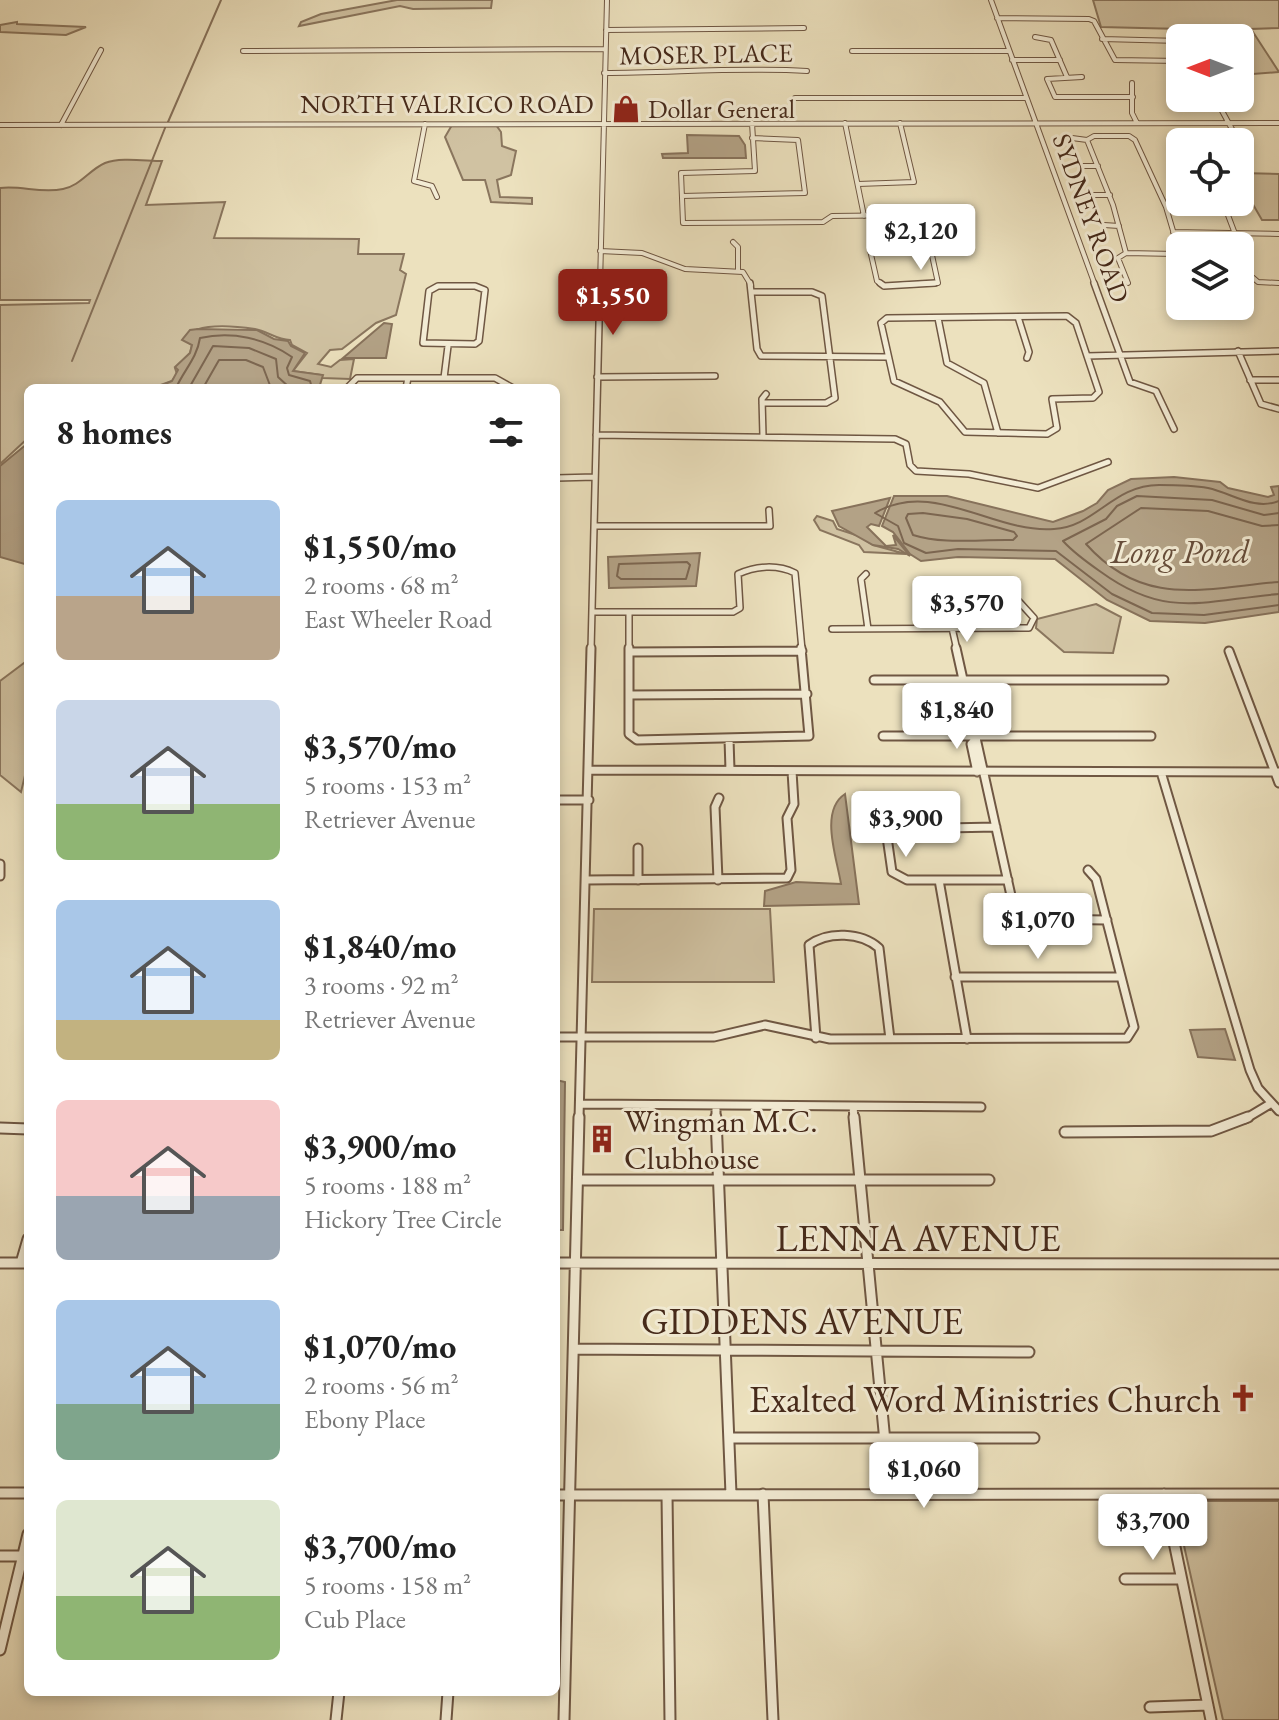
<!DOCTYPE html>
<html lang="en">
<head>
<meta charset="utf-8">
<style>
	body { margin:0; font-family:"EB Garamond",serif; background:#f2f2f2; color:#222; height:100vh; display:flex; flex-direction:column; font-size:30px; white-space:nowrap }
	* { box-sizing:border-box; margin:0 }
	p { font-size:26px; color:#767676 }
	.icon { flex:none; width:44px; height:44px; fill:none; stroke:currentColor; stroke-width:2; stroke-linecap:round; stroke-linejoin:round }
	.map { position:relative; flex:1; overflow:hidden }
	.details { position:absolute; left:24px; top:384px; width:536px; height:1312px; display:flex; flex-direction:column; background:#fff; border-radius:12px; box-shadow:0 4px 12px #0003 }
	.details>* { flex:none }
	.needle { width:52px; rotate:270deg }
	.tools { position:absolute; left:1166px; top:24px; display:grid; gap:16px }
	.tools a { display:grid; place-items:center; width:88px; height:88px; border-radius:12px; background:#fff; box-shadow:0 4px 12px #0003; font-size:40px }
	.price { position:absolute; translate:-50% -68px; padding:0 18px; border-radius:8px; background:#fff; color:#222; font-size:26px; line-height:52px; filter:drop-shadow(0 2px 4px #0008) }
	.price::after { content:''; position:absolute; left:50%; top:48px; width:24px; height:18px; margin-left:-12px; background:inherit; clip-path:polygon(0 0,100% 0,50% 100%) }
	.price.selected { background:#8f2418; color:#fff }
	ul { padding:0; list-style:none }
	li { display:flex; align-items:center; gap:24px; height:200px; padding:0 32px }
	li span { display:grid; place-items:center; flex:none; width:224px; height:160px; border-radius:12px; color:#555 }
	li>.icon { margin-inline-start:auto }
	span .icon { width:96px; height:96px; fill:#fffc; stroke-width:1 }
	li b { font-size:34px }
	h2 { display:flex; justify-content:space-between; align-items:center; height:96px; padding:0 32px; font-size:34px }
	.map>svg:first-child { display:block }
	.green { fill:#d0c2a2; stroke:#8a765e; stroke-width:2 }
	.water { fill:#b3a286; stroke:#87725b; stroke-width:2 }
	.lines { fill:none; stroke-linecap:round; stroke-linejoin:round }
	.shore-far1 { stroke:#7c6650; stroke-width:2 }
	.shore { stroke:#7c6650; stroke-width:3 }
	.stream { stroke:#87725b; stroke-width:2 }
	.minor-far3-casing { stroke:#6f5743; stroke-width:6 }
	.minor-far2-casing { stroke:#6f5743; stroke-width:8 }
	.minor-far1-casing { stroke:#6f5743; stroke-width:11 }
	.minor-casing { stroke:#6f5743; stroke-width:13 }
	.minor-far3 { stroke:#f3ecd5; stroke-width:4 }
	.minor-far2 { stroke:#f3ecd5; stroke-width:5 }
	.minor-far1 { stroke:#f3ecd5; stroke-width:7 }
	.minor { stroke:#f3ecd5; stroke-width:9 }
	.labels { text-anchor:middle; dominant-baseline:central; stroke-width:6; stroke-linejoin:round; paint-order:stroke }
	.far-street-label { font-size:26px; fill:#45291a; stroke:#f3ecd5 }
	.far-poi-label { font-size:26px; fill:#45291a; stroke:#f3ecd5; text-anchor:start }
	.poi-label { font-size:32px; fill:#45291a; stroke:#f3ecd5; text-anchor:start }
	.water-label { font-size:34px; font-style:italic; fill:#664d3a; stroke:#f3ecd5 }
	.near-street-label { font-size:38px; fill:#45291a; stroke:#f3ecd5 }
	.near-poi-label { font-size:38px; fill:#45291a; stroke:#f3ecd5; text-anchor:end }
</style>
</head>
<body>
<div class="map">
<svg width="1279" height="1720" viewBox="0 0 1279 1720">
	<rect width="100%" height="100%" fill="#ece1be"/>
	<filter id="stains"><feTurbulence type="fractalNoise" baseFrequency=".0025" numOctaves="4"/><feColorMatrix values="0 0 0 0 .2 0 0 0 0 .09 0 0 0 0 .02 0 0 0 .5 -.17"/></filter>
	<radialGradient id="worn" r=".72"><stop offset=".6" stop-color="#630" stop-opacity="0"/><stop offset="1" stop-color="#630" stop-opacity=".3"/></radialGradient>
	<!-- green -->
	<path class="green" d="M397,0H492L491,8L413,9L400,6L299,26L301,22L321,14Z
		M1093,0H1279V28L1251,29L1279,72L1240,75V38H1186L1182,29L1101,27Z
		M17,22V24L86,27L66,35L0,32V25Z
		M452,125H496L501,132L502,146L516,151L511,175L497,180L500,197L532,198V204L491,202L485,180H463L445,137Z
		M162,161L146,205L225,202L214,238L359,239L358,254H404L400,270L406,274L396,315L376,323L342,349L330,350L318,364L331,367L340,360L354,359L350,379L322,378V375L293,371L307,353L292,345L290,340C277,340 267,331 255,329C235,326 195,322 183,339L192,345L190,353L175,368L177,374L172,381L152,388H28V438L0,464V305L89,303L90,300H0V188C21,185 41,194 63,189C80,186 89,170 105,163C120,157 146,161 162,161Z
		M1240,173L1279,174V220H1262L1240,182Z
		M817,516L833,521L837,529L859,536L873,545L906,554L864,552L859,545L820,530L814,520Z
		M1096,604L1121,617L1113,653L1064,652L1036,628L1037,619Z
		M28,660V763L21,792L0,775V681Z
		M594,909H770L774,982H592Z
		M1174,1501H1279V1720H1223Z"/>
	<!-- water -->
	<path class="water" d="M687,135L739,136L745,145L746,158H663L662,154L688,153Z
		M384,323L392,324L386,358H343Z
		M198,329L257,330L274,339L288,341L291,346L305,353L293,371L323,375L319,388H156L172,381L178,370L175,367L190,353L192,345L182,340L190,330Z
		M28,443V565L0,557V466Z
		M1174,477L1220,482L1228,488L1268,497L1274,495L1271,487L1279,486V612L1205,623L1150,621L1107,600L1055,559L958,557L921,561L910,554L893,532L882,526L894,496H947L1053,522L1083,511L1097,503L1108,490L1131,479Z
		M890,498L879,526L871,524L867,527L886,546L896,545L893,535L910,556L898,549L873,545L839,526L832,511Z
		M700,553L696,586L609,588L608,557Z
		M845,794L859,904L764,906L765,891L796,882L841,884C837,858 819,811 845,794Z
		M1225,1029L1235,1060L1198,1057L1190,1030Z
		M556,1080L565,1082L563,1230H556Z"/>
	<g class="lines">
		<!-- shore-far1 -->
		<path class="shore-far1" d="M176,388C184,370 197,358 200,338C232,331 265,338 292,357L287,368L289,375L310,381L312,388
			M189,388L213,346L249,348L276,359L278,377L290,388
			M203,388L219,360H246L263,367L271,388
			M1279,501C1254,511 1232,493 1208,488C1192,485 1175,485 1159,485C1113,485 1095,527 1054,529C994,534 933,478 875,513L898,526L904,543L926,553L958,549L1056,551L1112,594L1152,613L1204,615L1279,605
			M923,513L967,519L1014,532L1017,536L1013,540C979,539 945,545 913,535L906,518L908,514Z
			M1279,513L1264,515L1212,500L1137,496L1117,506L1106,519L1063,541C1074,553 1088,563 1101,572C1167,620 1205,600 1279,594
			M1279,525L1262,526L1208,511L1141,508L1086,544C1144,609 1204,588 1279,582
			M687,562L690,565L686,579H621L617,576L619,564Z
			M556,1089V1119"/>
		<!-- shore -->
		<path class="shore" d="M556,1117V1185"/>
		<!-- stream -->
		<path class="stream" d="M168,122L221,0
			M72,361L165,128"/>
		<defs>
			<path id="minor-far3" d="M991,0L1095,285
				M997,18L1089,19L1094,21L1115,60L1180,61
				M606,30L804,28
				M1035,37L1051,40L1067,77
				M1102,39L1180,41
				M243,51L605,49
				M852,51H1009
				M1012,60H1060
				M604,73C672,73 739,67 807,71
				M1082,77L1047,79L1055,97H1133
				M1132,83V113L1137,123
				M795,98H1026
				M1215,98L1239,142
				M1179,102H1217
				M752,123L755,171L681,173L683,223L823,222L832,216L914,215L922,218L930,246H960
				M845,123L864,216
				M425,124L414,181L432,186L437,197
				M0,125L1279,123
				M61,125L101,50
				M1094,136H1129L1135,140L1166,207L1179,251L1176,254L1126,253L1113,205L1087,140Z
				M1072,138L1087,140
				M1185,142L1184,138L1189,137H1236
				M1240,144L1249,152
				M1082,166H1098
				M858,184L914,182L900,123
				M1093,195H1110
				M682,196L805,193L798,140L752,138
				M1223,202L1251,276L1258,282L1279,283
				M1104,225L1119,226
				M1173,232L1279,234
				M733,242L738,247V270
				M600,251L642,253L685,269L743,272L751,285
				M1126,253L1118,258L1128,283
				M600,285L607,0
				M883,285L877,281L870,250L877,246H930L938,283L899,285"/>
			<path id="minor-far2" d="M750,283L757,349L761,356L888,357
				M880,283L884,286L935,283
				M1094,283L1130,382L1156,391L1174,429
				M438,286H475L485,290L479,341L475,344L423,343L429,291Z
				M751,292H812L822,296L835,398L826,403H762
				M1067,316L1076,323L1099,392L1093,398L1052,399L1057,428L1047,434L965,432L940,402L894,381L881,323L887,318Z
				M1018,317L1029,352L1027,358
				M938,318L947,363L984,383L998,433
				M1238,351L1261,404L1279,409
				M1087,356L1279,351
				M597,377L715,376
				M408,378H495L513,388
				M444,378L448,346
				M1250,380H1279
				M347,388L357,378H408L406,388
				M556,412V438
				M596,435L895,439L906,444L910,465L916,471L969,474L1038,488L1108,462
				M763,436L762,399L766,394
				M556,478L595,477
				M595,526H770L769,510
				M866,574L861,579L868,629
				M939,593L946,601L957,650
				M594,612H629
				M629,612H733L740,608L738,574C756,566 777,564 795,573L802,650
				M629,612V650
				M832,629L1029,628L1034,618L1013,595V587
				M591,650L600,283"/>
			<path id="minor-far1" d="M629,648V734L637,740L809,736L801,648
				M956,648L1014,909L1020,917L1030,919L1107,920
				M1229,651L1279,783
				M629,652L802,651
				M874,680H1164
				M629,695L807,694
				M883,736H1151
				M729,739L730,770
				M975,740L971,744L977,772
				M590,770L1279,772
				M1161,772L1250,1070L1258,1088L1279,1111
				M556,800H589
				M996,827L895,829L887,837L892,872L907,880H1008
				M638,848V880
				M0,864V876
				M587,880L787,878L791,870L787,818L794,804L792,771
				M718,880L715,807L719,798
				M939,880L967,1039
				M955,977H1121
				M556,1037H714L765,1025L830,1039L1127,1038L1134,1027L1096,879L1088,870
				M816,1038L809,945C828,931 861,932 879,948L890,1039
				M581,1104L981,1107
				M716,1106V1119
				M853,1106L854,1119
				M579,1119L591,648
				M1245,1119L1270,1104"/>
			<path id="minor" d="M716,1117L731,1494
				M854,1117L890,1494
				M0,1128L28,1129
				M1065,1132L1211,1131L1248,1117
				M579,1180H989
				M0,1263H28
				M21,1263L28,1239
				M556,1263L1279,1264
				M574,1349L1029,1352
				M730,1438H1034
				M0,1493H28
				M763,1494L773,1720
				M1164,1494L1211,1720
				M556,1495L1279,1494
				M667,1495L670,1720
				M0,1556H23
				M1125,1579H1181
				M0,1650L28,1534
				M1150,1707L1208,1705
				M336,1720L339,1692
				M446,1720L448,1692
				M564,1720L579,1117"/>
		</defs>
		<!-- minor-far3 casing -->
		<use href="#minor-far3" class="minor-far3-casing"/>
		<!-- minor-far2 casing -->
		<use href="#minor-far2" class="minor-far2-casing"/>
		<!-- minor-far1 casing -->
		<use href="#minor-far1" class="minor-far1-casing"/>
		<!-- minor casing -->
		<use href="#minor" class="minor-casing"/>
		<!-- minor-far3 -->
		<use href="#minor-far3" class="minor-far3"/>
		<!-- minor-far2 -->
		<use href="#minor-far2" class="minor-far2"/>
		<!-- minor-far1 -->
		<use href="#minor-far1" class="minor-far1"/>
		<!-- minor -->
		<use href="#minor" class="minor"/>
	</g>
	<!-- icons -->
	<defs>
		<symbol id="shop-bare" viewBox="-9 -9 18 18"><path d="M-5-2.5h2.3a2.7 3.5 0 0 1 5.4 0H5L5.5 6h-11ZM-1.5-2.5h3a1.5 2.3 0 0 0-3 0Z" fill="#8f2418" stroke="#f3ecd5" stroke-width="2.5" paint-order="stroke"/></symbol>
		<symbol id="building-bare" viewBox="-9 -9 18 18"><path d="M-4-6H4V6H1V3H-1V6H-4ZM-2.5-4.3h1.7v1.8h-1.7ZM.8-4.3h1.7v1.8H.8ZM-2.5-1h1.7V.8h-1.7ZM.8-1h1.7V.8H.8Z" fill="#8f2418" stroke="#f3ecd5" stroke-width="2.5" paint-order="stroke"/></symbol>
		<symbol id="church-bare" viewBox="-9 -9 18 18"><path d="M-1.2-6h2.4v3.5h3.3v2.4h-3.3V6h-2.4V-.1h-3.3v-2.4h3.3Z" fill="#8f2418" stroke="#f3ecd5" stroke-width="2.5" paint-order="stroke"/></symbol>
	</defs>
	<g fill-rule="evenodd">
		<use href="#shop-bare" x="606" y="89" width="40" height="40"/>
		<use href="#building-bare" x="582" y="1119" width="40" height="40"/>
		<use href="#church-bare" x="1223" y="1378" width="40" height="40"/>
	</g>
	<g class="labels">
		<!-- far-street labels -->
		<g class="far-street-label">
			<text transform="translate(706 54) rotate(-1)">MOSER PLACE</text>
			<text x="447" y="104">NORTH VALRICO ROAD</text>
			<text transform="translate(1091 218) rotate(70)">SYDNEY ROAD</text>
		</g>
		<!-- far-poi labels -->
		<g class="far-poi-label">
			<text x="648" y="109">Dollar General</text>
		</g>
		<!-- poi labels -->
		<g class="poi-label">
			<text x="624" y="1121">Wingman M.C.<tspan x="624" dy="37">Clubhouse</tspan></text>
		</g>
		<!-- water labels -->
		<g class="water-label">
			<text x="1180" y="551">Long Pond</text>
		</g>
		<!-- near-street labels -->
		<g class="near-street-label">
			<text x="918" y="1237">LENNA AVENUE</text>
			<text x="802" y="1320">GIDDENS AVENUE</text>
		</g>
		<!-- near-poi labels -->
		<g class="near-poi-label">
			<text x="1221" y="1398">Exalted Word Ministries Church</text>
		</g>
	</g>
	<rect width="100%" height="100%" filter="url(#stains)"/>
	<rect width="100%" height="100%" fill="url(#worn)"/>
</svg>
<div class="tools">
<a><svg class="needle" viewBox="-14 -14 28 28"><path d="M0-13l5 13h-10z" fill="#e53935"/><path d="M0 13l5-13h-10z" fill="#767676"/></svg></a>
<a><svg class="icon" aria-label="locate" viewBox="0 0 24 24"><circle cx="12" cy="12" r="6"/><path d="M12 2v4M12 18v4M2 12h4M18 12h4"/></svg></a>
<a><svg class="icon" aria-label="layers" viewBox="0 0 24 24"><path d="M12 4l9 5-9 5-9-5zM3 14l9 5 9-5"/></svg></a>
</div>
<b class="price" style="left:921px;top:272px">$2,120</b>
<b class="price selected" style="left:613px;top:337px">$1,550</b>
<b class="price" style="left:967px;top:644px">$3,570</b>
<b class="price" style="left:957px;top:751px">$1,840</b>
<b class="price" style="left:906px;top:859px">$3,900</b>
<b class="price" style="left:1038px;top:961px">$1,070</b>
<b class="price" style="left:924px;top:1510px">$1,060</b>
<b class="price" style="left:1153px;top:1562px">$3,700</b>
<section class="details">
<h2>8 homes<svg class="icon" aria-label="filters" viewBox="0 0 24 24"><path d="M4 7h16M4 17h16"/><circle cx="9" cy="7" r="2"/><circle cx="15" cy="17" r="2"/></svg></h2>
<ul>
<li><span style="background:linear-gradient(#a9c7e8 60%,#b9a48a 0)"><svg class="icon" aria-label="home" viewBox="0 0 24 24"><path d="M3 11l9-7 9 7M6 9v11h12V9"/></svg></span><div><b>$1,550/mo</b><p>2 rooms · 68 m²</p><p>East Wheeler Road</p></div></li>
<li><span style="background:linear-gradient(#c9d6e8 65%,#8fb573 0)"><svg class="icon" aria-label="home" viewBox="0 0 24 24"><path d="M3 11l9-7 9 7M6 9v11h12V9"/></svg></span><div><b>$3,570/mo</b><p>5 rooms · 153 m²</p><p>Retriever Avenue</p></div></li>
<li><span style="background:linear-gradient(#a9c7e8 75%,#c2b280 0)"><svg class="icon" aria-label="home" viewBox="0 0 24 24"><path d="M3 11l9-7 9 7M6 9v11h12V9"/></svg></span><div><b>$1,840/mo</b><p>3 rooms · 92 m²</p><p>Retriever Avenue</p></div></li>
<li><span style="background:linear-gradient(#f6c9c9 60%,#9aa5b1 0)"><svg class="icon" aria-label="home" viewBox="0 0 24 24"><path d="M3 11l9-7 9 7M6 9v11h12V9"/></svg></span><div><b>$3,900/mo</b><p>5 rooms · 188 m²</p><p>Hickory Tree Circle</p></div></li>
<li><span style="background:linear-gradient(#a9c7e8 65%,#7fa58c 0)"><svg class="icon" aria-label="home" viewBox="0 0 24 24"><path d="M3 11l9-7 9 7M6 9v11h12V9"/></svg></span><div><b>$1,070/mo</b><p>2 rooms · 56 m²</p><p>Ebony Place</p></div></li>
<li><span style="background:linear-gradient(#dfe7d0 60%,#8fb573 0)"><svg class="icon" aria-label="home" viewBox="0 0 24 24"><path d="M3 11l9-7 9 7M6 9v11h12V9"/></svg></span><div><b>$3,700/mo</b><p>5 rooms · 158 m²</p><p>Cub Place</p></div></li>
</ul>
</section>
</div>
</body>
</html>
